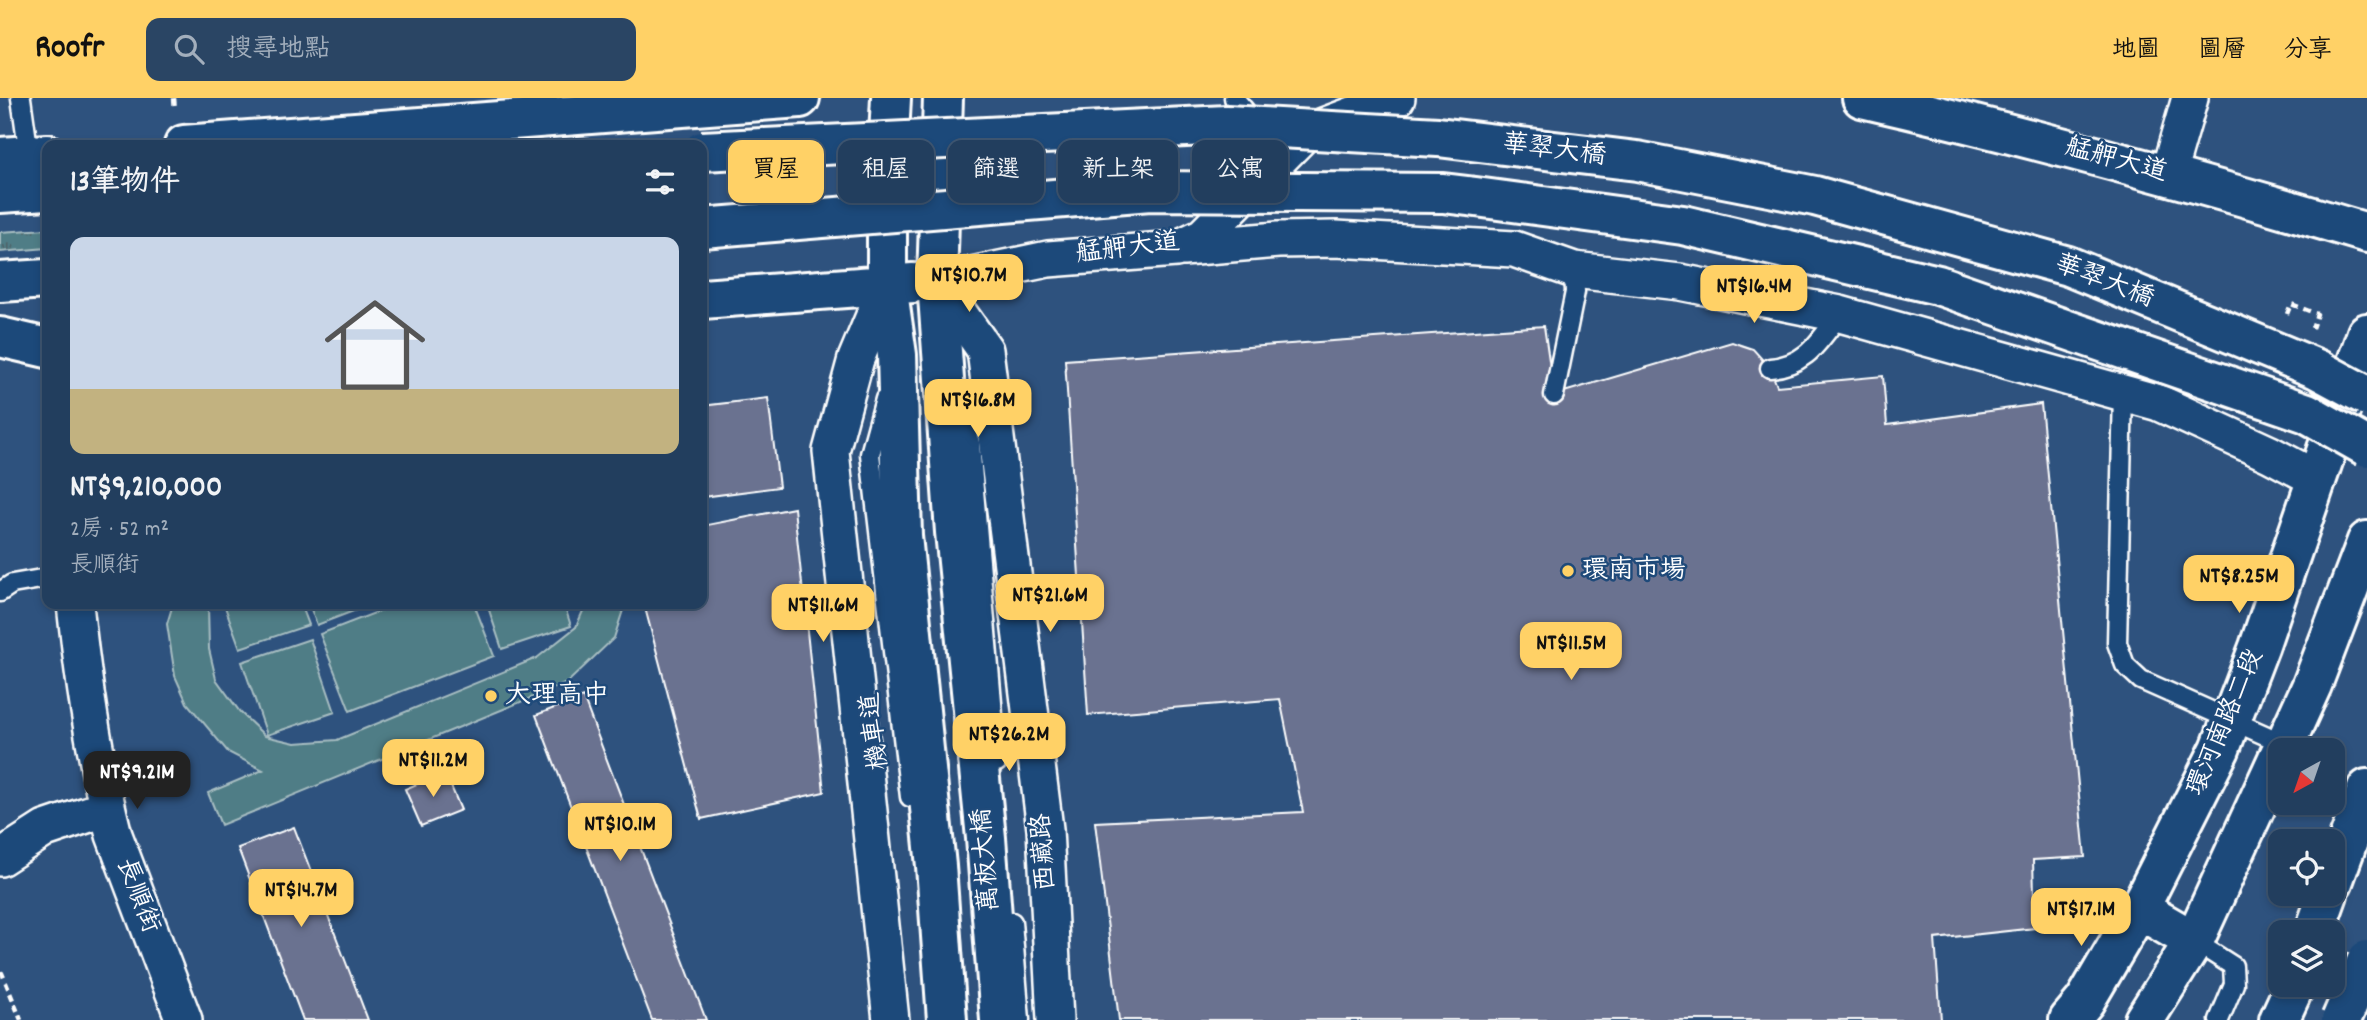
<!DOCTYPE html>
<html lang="zh-TW">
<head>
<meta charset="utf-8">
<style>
	body { margin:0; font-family:Dekko,"LXGW WenKai TC",sans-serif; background:#2a4564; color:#f1f3f6; height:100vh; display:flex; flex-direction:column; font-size:26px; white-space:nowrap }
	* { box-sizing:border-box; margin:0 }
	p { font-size:23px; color:#a2aebc }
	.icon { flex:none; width:38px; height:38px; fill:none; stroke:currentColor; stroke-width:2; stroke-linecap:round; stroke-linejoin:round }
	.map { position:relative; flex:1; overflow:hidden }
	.details { position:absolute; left:42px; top:42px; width:665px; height:469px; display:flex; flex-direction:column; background:#223e5e; border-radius:14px; box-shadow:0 4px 10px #0003,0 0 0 2px #3f5773 }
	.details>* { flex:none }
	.guide { position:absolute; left:728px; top:42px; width:665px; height:63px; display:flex; gap:14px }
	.needle { width:46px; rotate:220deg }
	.buttons { position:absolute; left:2268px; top:640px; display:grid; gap:14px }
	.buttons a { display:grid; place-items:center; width:77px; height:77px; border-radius:14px; background:#223e5e; box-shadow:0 4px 10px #0003,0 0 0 2px #3f5773; font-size:35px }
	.price { position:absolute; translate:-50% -60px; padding:0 16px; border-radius:14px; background:#ffd166; color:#111; font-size:23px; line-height:46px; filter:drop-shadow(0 2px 4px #0008) }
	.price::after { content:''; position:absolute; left:50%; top:42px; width:21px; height:16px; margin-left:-10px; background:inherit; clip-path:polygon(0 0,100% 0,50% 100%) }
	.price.current { background:#222; color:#fff }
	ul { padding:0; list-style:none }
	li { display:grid; align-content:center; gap:14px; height:371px; padding:0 28px }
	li+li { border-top:2px solid #3f5773 }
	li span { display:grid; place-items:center; height:217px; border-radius:14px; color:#555 }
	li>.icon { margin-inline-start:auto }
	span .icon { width:126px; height:126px; fill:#fffc; stroke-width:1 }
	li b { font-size:30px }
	h2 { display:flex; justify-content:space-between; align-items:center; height:84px; padding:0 28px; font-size:30px }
	.pill { padding:0 24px; border-radius:14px; background:#223e5e; box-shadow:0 4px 10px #0003,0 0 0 2px #3f5773; font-size:24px; line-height:63px }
	.pill.current { background:#ffd166; color:#111 }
	header { display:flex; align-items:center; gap:42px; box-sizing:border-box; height:98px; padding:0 35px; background:#ffd166; color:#111 }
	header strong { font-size:33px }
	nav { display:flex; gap:38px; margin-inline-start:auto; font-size:24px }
	.search { width:490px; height:63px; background:#2a4564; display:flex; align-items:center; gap:18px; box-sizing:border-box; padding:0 24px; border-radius:14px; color:#a2aebc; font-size:26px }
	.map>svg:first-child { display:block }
	.grass { fill:url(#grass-tufts); stroke:#a8bec2; stroke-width:2 }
	.pitch { fill:#507d86; stroke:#a8bec2; stroke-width:2 }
	.building { fill:#6b7290; stroke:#fff; stroke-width:2 }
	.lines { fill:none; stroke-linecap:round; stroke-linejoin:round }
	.lane-casing { stroke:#fff; stroke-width:23 }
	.street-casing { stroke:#fff; stroke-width:40 }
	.secondary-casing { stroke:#fff; stroke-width:44 }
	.highway-casing { stroke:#fff; stroke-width:44 }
	.path { stroke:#fff; stroke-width:4.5; stroke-dasharray:7 5; stroke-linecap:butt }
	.lane { stroke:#1f4a7a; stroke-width:18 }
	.street { stroke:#1f4a7a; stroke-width:35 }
	.secondary { stroke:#1f4a7a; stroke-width:38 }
	.highway { stroke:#1f4a7a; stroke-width:38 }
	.highway-bridge-casing { stroke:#fff; stroke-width:44; stroke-linecap:butt }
	.highway-bridge { stroke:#1f4a7a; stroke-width:38 }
	.poi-dot { fill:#ffd166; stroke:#1f4a7a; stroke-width:2.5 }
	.labels { text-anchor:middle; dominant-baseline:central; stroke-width:5; stroke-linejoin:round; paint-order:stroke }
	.street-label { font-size:26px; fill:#fff; stroke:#1f4a7a }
	.poi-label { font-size:26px; fill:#fff; stroke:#1f4a7a; text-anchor:start }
</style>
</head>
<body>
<header>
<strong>Roofr</strong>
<div class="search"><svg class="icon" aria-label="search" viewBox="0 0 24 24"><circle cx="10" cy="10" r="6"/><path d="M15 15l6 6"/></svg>搜尋地點</div>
<nav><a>地圖</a><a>圖層</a><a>分享</a></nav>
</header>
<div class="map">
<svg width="2367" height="922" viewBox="0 0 2367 922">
	<defs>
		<pattern id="grass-tufts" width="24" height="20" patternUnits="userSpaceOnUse" patternTransform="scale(1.75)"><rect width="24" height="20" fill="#507d86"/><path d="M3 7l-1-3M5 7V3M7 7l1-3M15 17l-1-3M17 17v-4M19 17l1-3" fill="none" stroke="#4e6469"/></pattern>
	</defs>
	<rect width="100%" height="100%" fill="#2e527e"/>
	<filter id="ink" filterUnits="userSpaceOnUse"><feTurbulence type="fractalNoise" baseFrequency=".0143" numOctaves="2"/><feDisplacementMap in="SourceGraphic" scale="14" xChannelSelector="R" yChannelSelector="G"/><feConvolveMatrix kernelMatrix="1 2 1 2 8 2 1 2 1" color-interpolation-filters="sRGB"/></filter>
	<g filter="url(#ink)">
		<!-- grass -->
		<path class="grass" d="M47,131V150L0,154V134Z"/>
		<!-- pitch -->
		<path class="pitch" d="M173,506H208L209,551L216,581L240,614L265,638L295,645L337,642L537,560L576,529L586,506H625L614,540L567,585L221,727L208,695L263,672L228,654L187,605L175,578L167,526Z
			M224,506H301L309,527L240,550Z
			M309,506H372L317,527Z
			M398,506H474L494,558L350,613L320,536Z
			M487,506H564L571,528L502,551Z
			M310,541L335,614L267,637L242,564Z"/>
		<!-- building -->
		<path class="building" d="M1544,228L1554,297L1732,244L1753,251L1770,270L1777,288L1883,278L1887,327L2041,306L2085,759L2033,762L2035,830L1935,841L1941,922H1119L1095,724L1303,714L1280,601L1088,617L1065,262Z
			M768,300L779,389L702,399V308Z
			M794,410L824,694L701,721L644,506H702V428Z
			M583,599L706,922H652L536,617Z
			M445,674L461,712L421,728L405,691Z
			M294,729L368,922H303L238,750Z"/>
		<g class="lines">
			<defs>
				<path id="lane" d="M21,0L29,57
					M1234,0L1245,13L1259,48L1255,82
					M1770,270C1807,267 1818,244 1840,216
					M2123,295L2117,545L2125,567L2141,582L2285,646
					M1554,297L1575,194L1574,172
					M885,301L870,356L910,699
					M961,316L970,345L997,664
					M0,494L12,486L47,480
					M1012,824L1020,922
					M2194,843L2233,868L2234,886L2219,922"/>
				<path id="street" d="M2168,76L2190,0
					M1183,150L1278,142L1336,141L1514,151L1574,172L1680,184L1840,216L2159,305L2270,356L2317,381
					M887,187L856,261L831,353L891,922
					M75,506C83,583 95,662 114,737L184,922
					M0,760L45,731L107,710
					M1055,922L1045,731L985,252L937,184L1048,161L1176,151L1203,138L1305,35L1397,0"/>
				<path id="secondary" d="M891,0L887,76V187L897,257L902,438L936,768L947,922
					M943,0L937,184L955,434L986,740L1000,922
					M1862,0C2032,39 2200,85 2367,135
					M184,47L800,0
					M0,59L47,56
					M702,201L913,185
					M0,239L47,250
					M2139,811L2194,843L2144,922
					M2069,922L2085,903L2139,811L2220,651L2259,549L2367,235"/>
				<path id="highway" d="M0,95L47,92
					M0,184L47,181
					M2282,653L2312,587L2367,443
					M2333,784L2367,691
					M2314,835L2328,796
					M2194,843L2280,656
					M2279,922L2295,887"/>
			</defs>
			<!-- lane casing -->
			<use href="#lane" class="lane-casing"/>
			<!-- street casing -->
			<use href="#street" class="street-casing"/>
			<!-- secondary casing -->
			<use href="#secondary" class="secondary-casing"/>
			<!-- highway casing -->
			<use href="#highway" class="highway-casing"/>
			<!-- path -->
			<path class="path" d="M174,0L175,12
				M2287,216L2291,206L2317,216L2312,230
				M0,876L2,875L21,922"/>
			<!-- lane -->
			<use href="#lane" class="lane"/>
			<!-- street -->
			<use href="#street" class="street"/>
			<!-- secondary -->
			<use href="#secondary" class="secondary"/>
			<!-- highway -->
			<use href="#highway" class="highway"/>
			<defs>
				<path id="highway-bridge" d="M702,53L1227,27L1438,39L1637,63L1815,98L2068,168L2317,271L2367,298
					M702,130L1150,93L1443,95L1476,99L1683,127L1938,187L2307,315L2367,349
					M2341,922L2367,862"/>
			</defs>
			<!-- highway-bridge casing -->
			<use href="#highway-bridge" class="highway-bridge-casing"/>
			<!-- highway-bridge -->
			<use href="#highway-bridge" class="highway-bridge"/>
		</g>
	</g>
	<!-- markers -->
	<g class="poi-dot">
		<circle cx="1568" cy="473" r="7"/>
		<circle cx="491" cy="598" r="7"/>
	</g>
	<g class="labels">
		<!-- street labels -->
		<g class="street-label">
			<text transform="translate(1554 53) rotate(7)">華翠大橋</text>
			<text transform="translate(2116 63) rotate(15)">艋舺大道</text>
			<text transform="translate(1128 151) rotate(-7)">艋舺大道</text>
			<text transform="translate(2104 184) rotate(21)">華翠大橋</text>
			<text transform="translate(2226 625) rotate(-67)">環河南路二段</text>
			<text transform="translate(876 633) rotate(-97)">機車道</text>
			<text transform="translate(1045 754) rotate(-94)">西藏路</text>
			<text transform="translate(987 762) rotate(-95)">萬板大橋</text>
			<text transform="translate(137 798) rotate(69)">長順街</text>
		</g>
		<!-- poi labels -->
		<g class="poi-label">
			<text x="1582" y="473">環南市場</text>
			<text x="505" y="598">大理高中</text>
		</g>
	</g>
</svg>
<div class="buttons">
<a><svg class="needle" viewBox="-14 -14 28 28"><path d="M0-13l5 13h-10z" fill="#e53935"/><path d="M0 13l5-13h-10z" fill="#a2aebc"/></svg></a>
<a><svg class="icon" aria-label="locate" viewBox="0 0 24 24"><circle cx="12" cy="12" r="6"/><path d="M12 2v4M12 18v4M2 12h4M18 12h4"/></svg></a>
<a><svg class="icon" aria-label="layers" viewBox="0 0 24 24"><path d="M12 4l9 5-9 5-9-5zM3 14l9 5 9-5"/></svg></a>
</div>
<b class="price" style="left:969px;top:216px">NT$10.7M</b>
<b class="price" style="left:1754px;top:227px">NT$16.4M</b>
<b class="price" style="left:978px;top:341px">NT$16.8M</b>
<b class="price" style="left:2239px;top:517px">NT$8.25M</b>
<b class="price" style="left:1050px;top:536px">NT$21.6M</b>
<b class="price" style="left:823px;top:546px">NT$11.6M</b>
<b class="price" style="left:1571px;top:584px">NT$11.5M</b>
<b class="price" style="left:1009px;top:675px">NT$26.2M</b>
<b class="price" style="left:433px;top:701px">NT$11.2M</b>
<b class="price current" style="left:137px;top:713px">NT$9.21M</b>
<b class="price" style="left:620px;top:765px">NT$10.1M</b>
<b class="price" style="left:301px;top:831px">NT$14.7M</b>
<b class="price" style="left:2081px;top:850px">NT$17.1M</b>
<div class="guide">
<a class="pill current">買屋</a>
<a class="pill">租屋</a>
<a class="pill">篩選</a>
<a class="pill">新上架</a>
<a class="pill">公寓</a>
</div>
<section class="details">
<h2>13筆物件<svg class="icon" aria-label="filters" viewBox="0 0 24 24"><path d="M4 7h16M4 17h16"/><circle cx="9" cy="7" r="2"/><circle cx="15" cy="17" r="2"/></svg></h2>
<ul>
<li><span style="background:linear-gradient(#c9d6e8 70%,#c2b280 0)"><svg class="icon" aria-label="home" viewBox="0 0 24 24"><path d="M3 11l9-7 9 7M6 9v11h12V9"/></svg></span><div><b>NT$9,210,000</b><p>2房 · 52 m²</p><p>長順街</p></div></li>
</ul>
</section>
</div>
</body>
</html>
